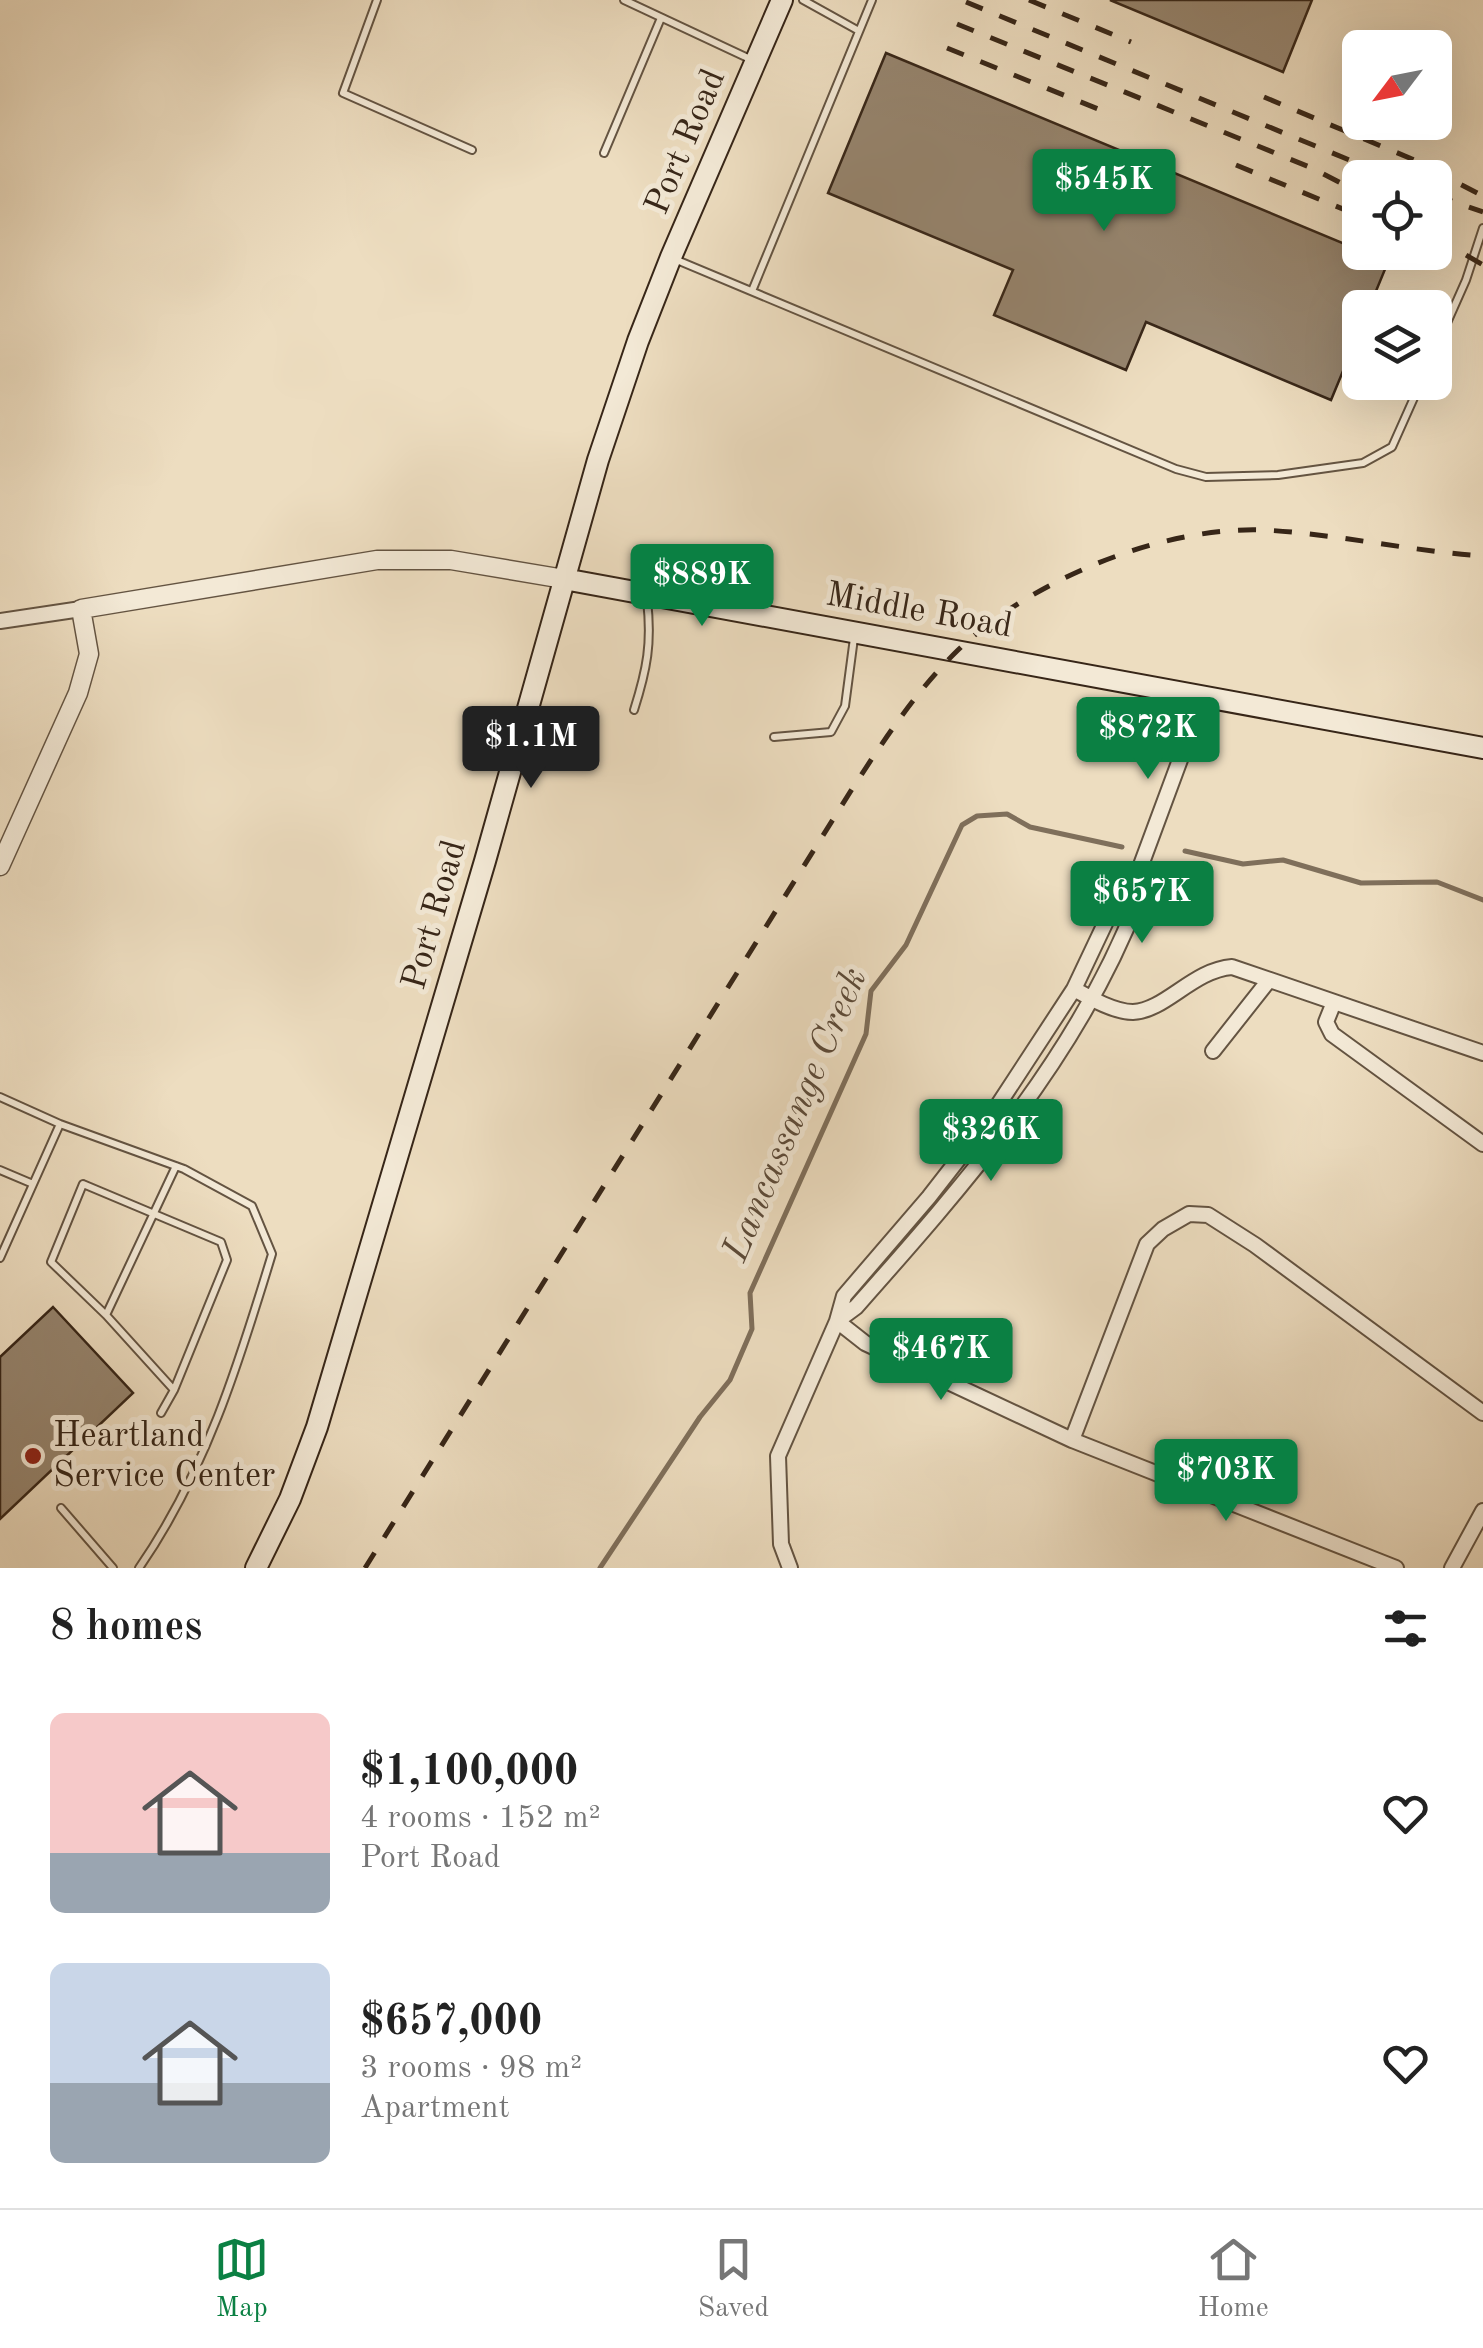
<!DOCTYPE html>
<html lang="en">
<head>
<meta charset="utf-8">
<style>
	body { margin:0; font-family:"Old Standard TT",serif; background:#f6f6f6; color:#222; height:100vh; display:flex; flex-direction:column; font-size:38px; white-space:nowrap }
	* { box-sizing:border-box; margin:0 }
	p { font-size:32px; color:#767676 }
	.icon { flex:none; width:55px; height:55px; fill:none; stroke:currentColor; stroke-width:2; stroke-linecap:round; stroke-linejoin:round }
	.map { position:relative; height:1568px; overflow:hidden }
	.drawer { display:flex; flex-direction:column; background:#fff; flex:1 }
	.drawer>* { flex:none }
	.needle { width:65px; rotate:238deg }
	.controls { position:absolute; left:1342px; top:30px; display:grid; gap:20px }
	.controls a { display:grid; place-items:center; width:110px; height:110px; border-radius:15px; background:#fff; box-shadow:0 10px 40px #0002; font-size:50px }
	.price { position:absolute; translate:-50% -85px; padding:0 22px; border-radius:10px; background:#0b8043; color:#fff; font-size:32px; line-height:65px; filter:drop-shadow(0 2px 5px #0008) }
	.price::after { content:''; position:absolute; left:50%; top:60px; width:30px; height:22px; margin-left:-15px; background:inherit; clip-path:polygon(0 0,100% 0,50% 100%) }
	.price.current { background:#222; color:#fff }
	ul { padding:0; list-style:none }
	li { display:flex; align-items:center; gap:30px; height:250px; padding:0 50px }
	li span { display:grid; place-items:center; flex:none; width:280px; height:200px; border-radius:15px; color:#555 }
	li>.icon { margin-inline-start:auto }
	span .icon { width:120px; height:120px; fill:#fffc; stroke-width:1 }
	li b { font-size:42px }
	h2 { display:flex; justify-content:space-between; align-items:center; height:120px; padding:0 50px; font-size:42px }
	.tabs { display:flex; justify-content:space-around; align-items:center; height:140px; border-top:2px solid #e0e0e0; background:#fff; font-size:28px; color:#767676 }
	.tabs a { display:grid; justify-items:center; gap:5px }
	.tabs .current { color:#0b8043 }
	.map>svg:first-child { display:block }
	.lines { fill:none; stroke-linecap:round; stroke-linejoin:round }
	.stream { stroke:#7f6f5b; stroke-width:5 }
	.building { fill:#96856f; stroke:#372618; stroke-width:2.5 }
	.service-casing { stroke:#645442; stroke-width:10 }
	.minor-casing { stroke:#645442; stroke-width:18 }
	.tertiary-casing { stroke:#645442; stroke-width:21 }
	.secondary-casing { stroke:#372618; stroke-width:24 }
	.service { stroke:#f3e9d6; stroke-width:6 }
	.minor { stroke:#f3e9d6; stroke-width:14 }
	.tertiary { stroke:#f3e9d6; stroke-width:18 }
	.secondary { stroke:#f3e9d6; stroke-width:20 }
	.rail { stroke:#372618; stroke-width:5; stroke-dasharray:18 18; stroke-linecap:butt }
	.poi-dot { fill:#8f2418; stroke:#f3e9d6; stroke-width:4 }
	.labels { text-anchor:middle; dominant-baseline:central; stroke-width:10; stroke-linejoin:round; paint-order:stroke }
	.street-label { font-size:35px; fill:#372618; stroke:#f3e9d6 }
	.poi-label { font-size:35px; fill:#372618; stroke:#f3e9d6; text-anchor:start }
	.water-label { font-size:38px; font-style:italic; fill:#5b4a39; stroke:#f3e9d6 }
</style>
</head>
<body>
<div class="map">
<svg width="1483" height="1568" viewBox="0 0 1483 1568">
	<rect width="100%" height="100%" fill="#edddc0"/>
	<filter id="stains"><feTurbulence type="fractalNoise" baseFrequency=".002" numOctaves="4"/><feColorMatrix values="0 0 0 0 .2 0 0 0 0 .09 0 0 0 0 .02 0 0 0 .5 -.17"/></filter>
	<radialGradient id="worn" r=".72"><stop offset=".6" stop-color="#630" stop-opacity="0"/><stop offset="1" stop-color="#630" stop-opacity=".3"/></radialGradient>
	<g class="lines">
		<!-- stream -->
		<path class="stream" d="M1185,851L1243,864L1283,860L1361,883L1437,882L1483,900
			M600,1568L700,1417L730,1380L752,1329L750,1293L866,1034L871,991L906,945L962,825L977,816L1007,814L1030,827L1122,847"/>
	</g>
	<!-- building -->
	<path class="building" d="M1110,0H1312L1283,72Z
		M886,53L1388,262L1369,308H1360V330L1331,400L1146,322L1126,370L994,315L1013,270L828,193Z
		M53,1307L133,1393L0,1519V1357Z"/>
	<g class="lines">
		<defs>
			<path id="service" d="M377,0L343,93L472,150
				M624,0L750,59
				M803,0L859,31
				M604,153L661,18
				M672,258L1176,469L1206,477L1278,475L1363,463L1392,447L1421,382
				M752,291L872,0
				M1435,350L1466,280L1483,228
				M634,710C647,669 652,643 647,600
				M774,737L831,732L845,706L854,638
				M0,1097L60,1124L184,1169L252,1206L272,1254C239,1363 205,1473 139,1568
				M0,1170L33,1184
				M0,1258L60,1124
				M106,1315L51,1262L83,1184L221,1242L227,1260L174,1390
				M161,1413L174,1390L106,1315L176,1166
				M61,1508L113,1568"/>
			<path id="minor" d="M0,621L81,609
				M1074,989C1090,998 1114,1012 1133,1012C1165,1011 1193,970 1232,967L1483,1053
				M1334,1002L1326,1022L1332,1034L1483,1144
				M1213,1051L1269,980
				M837,1321L856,1307C964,1185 1078,1056 1137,902L1134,884L1204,695
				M837,1321L865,1343L1072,1440L1396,1568
				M1072,1440L1147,1244L1163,1229L1189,1214L1208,1215L1255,1245L1483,1413
				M790,1568L781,1544L778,1456L837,1321L844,1296L929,1197L985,1125L1074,989L1119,894L1134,884
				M1452,1568L1483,1511"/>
			<path id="tertiary" d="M0,866L78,693L89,654L81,609L377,560H451L564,579"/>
			<path id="secondary" d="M564,579L1483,748
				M256,1568L290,1499L317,1427L485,861L598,460L638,341L671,257L782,0"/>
		</defs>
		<!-- service casing -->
		<use href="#service" class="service-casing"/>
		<!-- minor casing -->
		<use href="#minor" class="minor-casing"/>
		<!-- tertiary casing -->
		<use href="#tertiary" class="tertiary-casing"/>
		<!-- secondary casing -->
		<use href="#secondary" class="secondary-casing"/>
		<!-- service -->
		<use href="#service" class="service"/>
		<!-- minor -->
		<use href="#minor" class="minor"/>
		<!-- tertiary -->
		<use href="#tertiary" class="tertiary"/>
		<!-- secondary -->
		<use href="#secondary" class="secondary"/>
		<!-- rail -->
		<path class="rail" d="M1029,0L1131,42
			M966,2L1393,178
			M957,24L1312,168L1360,193
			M947,48L1103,111
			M1264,97L1412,159L1483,196
			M1236,165L1360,216
			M1435,195L1483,212
			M1435,237L1483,265
			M365,1568L852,789C884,740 916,691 958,650C1031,580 1162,526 1264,530C1337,534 1410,551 1483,556"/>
	</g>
	<!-- markers -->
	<circle class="poi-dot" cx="33" cy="1456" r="10"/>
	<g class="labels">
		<!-- street labels -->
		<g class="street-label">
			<text transform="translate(686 142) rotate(-67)">Port Road</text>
			<text transform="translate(919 611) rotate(10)">Middle Road</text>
			<text transform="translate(435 915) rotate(-74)">Port Road</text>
		</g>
		<!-- poi labels -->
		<g class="poi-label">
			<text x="53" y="1436">Heartland<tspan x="53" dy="40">Service Center</tspan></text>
		</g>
		<!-- water labels -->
		<g class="water-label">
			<text transform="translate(796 1115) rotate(-67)">Lancassange Creek</text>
		</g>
	</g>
	<rect width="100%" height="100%" filter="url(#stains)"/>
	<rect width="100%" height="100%" fill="url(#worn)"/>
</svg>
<div class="controls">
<a><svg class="needle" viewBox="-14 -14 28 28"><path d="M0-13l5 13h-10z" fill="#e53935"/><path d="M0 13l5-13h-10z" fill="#767676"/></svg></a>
<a><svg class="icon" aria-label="locate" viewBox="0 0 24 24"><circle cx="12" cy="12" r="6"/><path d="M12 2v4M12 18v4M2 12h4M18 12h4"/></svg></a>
<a><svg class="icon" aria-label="layers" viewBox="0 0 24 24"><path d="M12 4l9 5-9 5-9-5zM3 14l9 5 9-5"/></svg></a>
</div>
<b class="price" style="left:1104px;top:234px">$545K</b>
<b class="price" style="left:702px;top:629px">$889K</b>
<b class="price" style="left:1148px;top:782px">$872K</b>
<b class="price current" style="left:531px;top:791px">$1.1M</b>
<b class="price" style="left:1142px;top:946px">$657K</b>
<b class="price" style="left:991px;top:1184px">$326K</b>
<b class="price" style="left:941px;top:1403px">$467K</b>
<b class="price" style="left:1226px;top:1524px">$703K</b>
</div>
<section class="drawer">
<h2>8 homes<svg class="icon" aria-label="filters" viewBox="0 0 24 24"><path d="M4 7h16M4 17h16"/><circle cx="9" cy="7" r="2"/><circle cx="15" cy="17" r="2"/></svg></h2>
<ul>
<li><span style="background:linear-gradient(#f6c9c9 70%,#9aa5b1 0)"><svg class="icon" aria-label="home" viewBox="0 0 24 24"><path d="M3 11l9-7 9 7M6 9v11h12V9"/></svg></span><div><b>$1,100,000</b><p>4 rooms · 152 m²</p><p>Port Road</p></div><svg class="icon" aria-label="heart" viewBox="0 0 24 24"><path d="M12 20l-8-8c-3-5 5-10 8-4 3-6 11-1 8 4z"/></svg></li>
<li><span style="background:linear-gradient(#c9d6e8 60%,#9aa5b1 0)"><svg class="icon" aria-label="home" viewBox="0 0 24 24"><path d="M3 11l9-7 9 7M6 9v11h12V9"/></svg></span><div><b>$657,000</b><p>3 rooms · 98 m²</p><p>Apartment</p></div><svg class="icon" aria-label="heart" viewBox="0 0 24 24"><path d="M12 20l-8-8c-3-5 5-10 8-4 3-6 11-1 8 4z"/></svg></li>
</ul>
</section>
<nav class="tabs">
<a class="current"><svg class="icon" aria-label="map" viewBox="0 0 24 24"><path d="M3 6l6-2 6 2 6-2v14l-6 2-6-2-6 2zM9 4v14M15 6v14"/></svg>Map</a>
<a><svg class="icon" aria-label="saved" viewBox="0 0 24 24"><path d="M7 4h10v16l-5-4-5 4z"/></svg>Saved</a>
<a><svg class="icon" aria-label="home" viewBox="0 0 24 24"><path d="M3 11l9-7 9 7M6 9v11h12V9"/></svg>Home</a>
</nav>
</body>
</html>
